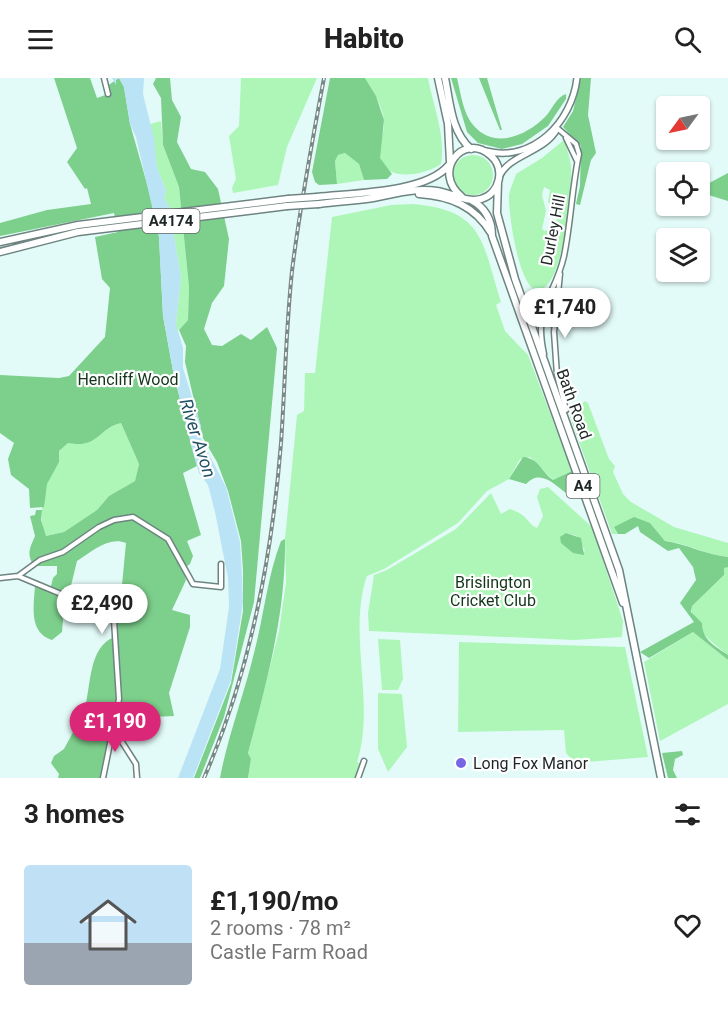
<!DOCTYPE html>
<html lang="en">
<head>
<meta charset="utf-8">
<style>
	body { margin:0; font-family:Roboto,sans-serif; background:#f2f2f2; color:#222; height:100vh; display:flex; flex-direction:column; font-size:22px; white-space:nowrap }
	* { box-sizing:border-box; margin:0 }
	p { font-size:20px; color:#767676 }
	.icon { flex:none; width:33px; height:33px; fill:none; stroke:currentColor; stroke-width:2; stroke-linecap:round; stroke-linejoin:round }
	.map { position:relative; height:700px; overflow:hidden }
	.sheet { display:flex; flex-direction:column; background:#fff; flex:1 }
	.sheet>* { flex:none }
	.needle { width:39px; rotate:237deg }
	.buttons { position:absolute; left:656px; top:18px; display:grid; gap:12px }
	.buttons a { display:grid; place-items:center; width:54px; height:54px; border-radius:6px; background:#fff; box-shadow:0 2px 4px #0004; font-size:30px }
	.price { position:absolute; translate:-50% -51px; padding:0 14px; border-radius:21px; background:#fff; color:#222; font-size:20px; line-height:39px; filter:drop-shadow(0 2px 3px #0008) }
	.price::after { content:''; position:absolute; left:50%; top:36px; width:18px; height:14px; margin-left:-9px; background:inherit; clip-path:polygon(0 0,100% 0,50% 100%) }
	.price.selected { background:#db2777; color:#fff }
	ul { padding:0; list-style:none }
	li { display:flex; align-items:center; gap:18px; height:150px; padding:0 24px }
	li+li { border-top:2px solid #e0e0e0 }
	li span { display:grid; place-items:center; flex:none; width:168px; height:120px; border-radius:6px; color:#555 }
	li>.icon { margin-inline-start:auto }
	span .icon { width:72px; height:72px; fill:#fffc; stroke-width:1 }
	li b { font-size:26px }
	h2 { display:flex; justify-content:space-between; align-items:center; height:72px; padding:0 24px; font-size:26px }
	header { display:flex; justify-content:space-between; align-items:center; height:78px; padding:0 24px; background:#fff; font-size:27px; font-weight:800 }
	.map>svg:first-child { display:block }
	.green { fill:#adf6b8; fill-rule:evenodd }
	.forest { fill:#7dcf8c }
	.water { fill:#bae3f5 }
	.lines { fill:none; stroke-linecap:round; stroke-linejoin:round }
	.street-casing { stroke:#6e8481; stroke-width:7 }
	.primary-casing { stroke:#6e8481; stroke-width:8 }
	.highway-casing { stroke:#6e8481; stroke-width:9 }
	.street { stroke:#fff; stroke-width:4 }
	.primary { stroke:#fff; stroke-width:5 }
	.highway { stroke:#fff; stroke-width:6 }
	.rail-casing { stroke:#798987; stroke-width:4 }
	.rail { stroke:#fff; stroke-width:1.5; stroke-dasharray:4.5; stroke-linecap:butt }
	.highway-bridge-casing { stroke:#6e8481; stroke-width:9; stroke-linecap:butt }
	.highway-bridge { stroke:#fff; stroke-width:6 }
	.poi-dot { fill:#7867e2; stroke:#fff; stroke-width:2 }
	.labels { text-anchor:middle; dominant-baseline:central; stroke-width:4.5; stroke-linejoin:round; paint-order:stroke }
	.shield { fill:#fff; stroke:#626867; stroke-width:1.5 }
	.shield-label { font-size:15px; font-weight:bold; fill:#1e2726 }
	.street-label { font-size:16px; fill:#1e2726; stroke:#fff }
	.park-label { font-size:16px; fill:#13351a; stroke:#fff }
	.poi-label { font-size:16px; fill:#1e2726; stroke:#fff; text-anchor:start }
	.water-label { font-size:18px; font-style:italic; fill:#1e5063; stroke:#fff }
</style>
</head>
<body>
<header><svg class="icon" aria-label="menu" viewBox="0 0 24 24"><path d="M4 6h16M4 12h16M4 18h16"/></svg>Habito<svg class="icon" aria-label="search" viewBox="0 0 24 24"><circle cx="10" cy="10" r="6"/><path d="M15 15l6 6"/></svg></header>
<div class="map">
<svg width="728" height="700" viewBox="0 0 728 700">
	<rect width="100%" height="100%" fill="#e3fbf8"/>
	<!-- green -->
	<path class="green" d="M241,0H317L287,69L278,107L233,115L232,110L236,101L229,58L239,48Z
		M365,0H428C433,28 446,57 441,86C426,97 386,105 380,80C377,68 385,55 384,43C382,27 373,13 365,0Z
		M161,43L163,67L179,109L189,209L188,242L179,252L176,251V246L181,199L169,129L164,120L166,113L157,90L150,46Z
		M564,62C567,71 570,79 571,89C572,111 564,208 539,212C519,215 508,133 509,117C510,110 514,103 516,96L542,80ZM544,109L550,112L548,124L555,129L557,141L554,149L545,153L542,151L546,133L542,117Z
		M345,75L359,86L364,102L337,106L335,83L338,77Z
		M453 97a20 20 0 1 1 40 0a20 20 0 1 1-40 0Z
		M413,126C485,132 482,165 501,224L496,227L505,253L528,277L572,393L553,402L530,379L520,381L509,401L487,413L458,445L384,491L367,498C347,555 376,626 357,684L361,686L355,700H248L251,681L248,675L279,553L286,504L285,461L297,337L304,333L305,295H315L332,139L391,127Z
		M585,323L588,325L609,381L615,388L613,394L623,416L631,424L674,449L728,465V479C706,477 687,465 665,463L650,445L614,449L618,456H612L569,336Z
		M121,345L139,386L135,403L109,418L97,432L64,454L46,458C38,443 42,421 47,405C52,393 59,387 59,373L68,365C99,371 98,350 121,345Z
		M548,409L592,449L623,543L622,559L574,562L369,553L368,535L374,497L387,492L456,451L491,415L501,436L510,431C529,437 527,446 537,450L543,438L537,419L540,411ZM566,455L577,458L585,473L573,475L568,470Z
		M724,489H728V577C714,566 689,548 692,528L724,497Z
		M693,554L728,582V626L660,663L644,584Z
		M378,561L400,562L403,601L398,612H382Z
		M459,564L625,569L648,679L575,685L566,675L564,652L458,654Z
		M378,615L402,616L407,669L388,694L378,671Z"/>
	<!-- forest -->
	<path class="forest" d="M54,0H90L97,20L108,16L107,8L119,0L124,9L130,46L153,127L159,159L163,238L173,293L197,388L183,395L201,457L187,463L193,478L190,486L183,491L186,502L172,532L190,537V549L169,615L174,638C161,639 144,638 131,643C112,649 104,683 100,700H58L59,696L51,685L54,678L64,671L78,645V641H72V636L85,630C91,606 89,569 114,559V509L122,507L126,465C109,458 91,474 77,483L69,516L65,519L62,554L52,562C28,554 34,527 35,507L50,512L53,500L57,496V488H34C26,476 30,470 35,458L30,438L35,437L36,432H42L41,442L46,458L64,454L97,432L109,418L135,403L139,386L121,345C98,350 99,371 68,365L59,373V384L47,406L44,429L30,430L29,411L11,397L8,381L14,365L0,355V297L59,300L69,298L105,259L110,210L102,201L95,159L118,154L114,135L0,158V145L47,132L91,126L87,110L85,111L67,84L77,70Z
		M156,0H170L172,22L181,39L177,64L191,91L205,94L218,111L229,161L224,208L212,225L204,251L212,267L222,268L241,256L251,262L267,249L277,270L254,524L224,639L200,700H194L231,605L243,533V493L241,463L228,413L217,384L203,360L185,284L186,268L179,252L188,242L189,209L179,109L163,67L161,20L153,6Z
		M330,0H365L376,18L384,42L380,80L392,96L387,101L364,102L359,86L345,75L338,77L335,83L337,106L319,107L315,104L312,94Z
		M451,0H457C461,16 463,36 474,48C495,72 527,57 545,39C552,32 556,19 566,16V21L548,48L522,66L502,71L478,65L467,54Z
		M479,0H487L502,52H500Z
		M581,0H591L588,37L596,75L591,82L580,127L576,126L580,108L581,68L563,49L573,33Z
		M728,95V123L702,115L700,110Z
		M523,379C539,380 542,395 553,402L572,393L579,411L566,415C553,405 540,391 526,406L509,401Z
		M634,439L650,445L665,463C687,466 706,477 728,479V489L724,490V497L692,528L691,534L702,545C702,562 715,568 728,577V582L693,554L649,580L640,574L694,544L680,525L696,502L693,489L679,470L668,473L640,454L638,448L625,456H618L614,449Z
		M566,455L581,460L584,477L573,475L561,465L560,459Z
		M285,461C286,536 267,602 248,675L251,681L248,700H220C228,657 244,617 254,575C264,538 267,499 281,463Z
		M682,673L683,677L675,681L673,692L677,700H668L662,675Z"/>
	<!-- water -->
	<path class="water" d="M112,0H144L143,16L154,60L157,90L166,113L164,120L169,129L181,199L176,246L183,270V290L201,348L200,359L226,409L240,464L242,497L243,525L231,602L193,700H178L220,591L229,529L228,500L215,434L208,407L199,395L193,375L173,293L163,238L159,159L136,59L130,46L124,9L119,0L116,1V7Z"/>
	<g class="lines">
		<defs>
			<path id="street" d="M104,0L108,16
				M566,60L577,83
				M560,196L554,254L557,297L566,332
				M541,242L554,247
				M544,276C533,227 555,219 564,178C571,144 572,109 579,76L576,66L557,50
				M18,498L40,482L63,474L99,449L114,442L133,439L168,461L193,506L221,509V486
				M0,500L18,498L61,516L112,510L119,621L103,700
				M115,653L136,686L137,700
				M358,700L364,683"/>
			<path id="primary" d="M486,73C533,85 572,44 577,0
				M499,99C509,76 544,75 557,51"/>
			<path id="highway" d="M438,0L448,46L450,84
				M445,0C450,24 451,54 471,71
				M498,104L497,135L515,201L619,492L661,700
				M419,116C450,118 475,128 491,155
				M317,119C352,115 425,115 448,88
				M471,122C486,130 492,142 492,158L623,525
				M319,126C338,123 359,123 378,119C396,115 417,110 437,113C451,115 467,125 481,121C500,116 506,90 490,77C463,54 431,94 462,119
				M0,164L78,147L288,121
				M0,174L78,154L287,128"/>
		</defs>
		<!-- street casing -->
		<use href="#street" class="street-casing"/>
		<!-- primary casing -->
		<use href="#primary" class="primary-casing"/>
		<!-- highway casing -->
		<use href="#highway" class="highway-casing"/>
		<!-- street -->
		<use href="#street" class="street"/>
		<!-- primary -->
		<use href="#primary" class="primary"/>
		<!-- highway -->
		<use href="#highway" class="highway"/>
		<defs>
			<path id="rail" d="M204,700C250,595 272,479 281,365C285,308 286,250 292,193C300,128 312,64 324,0"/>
		</defs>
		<!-- rail casing -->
		<use href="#rail" class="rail-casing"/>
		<!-- rail -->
		<use href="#rail" class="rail"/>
		<defs>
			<path id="highway-bridge" d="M288,121L317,119
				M287,128L319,126"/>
		</defs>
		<!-- highway-bridge casing -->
		<use href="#highway-bridge" class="highway-bridge-casing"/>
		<!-- highway-bridge -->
		<use href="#highway-bridge" class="highway-bridge"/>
	</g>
	<!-- markers -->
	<circle class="poi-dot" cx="461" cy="685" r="6"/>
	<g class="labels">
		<!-- shield labels -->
		<g class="shield">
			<rect x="142.5" y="131" width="57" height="24" rx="4.5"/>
			<rect x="566.5" y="396" width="33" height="24" rx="4.5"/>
		</g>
		<g class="shield-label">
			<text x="171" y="143">A4174</text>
			<text x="583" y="408">A4</text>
		</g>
		<!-- street labels -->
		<g class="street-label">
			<text transform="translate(553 152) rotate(-79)">Durley Hill</text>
			<text transform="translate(574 326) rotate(70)">Bath Road</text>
		</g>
		<!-- park labels -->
		<g class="park-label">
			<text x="128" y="301">Hencliff Wood</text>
			<text x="493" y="504">Brislington<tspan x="493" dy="18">Cricket Club</tspan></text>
		</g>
		<!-- poi labels -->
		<g class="poi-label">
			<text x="473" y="685">Long Fox Manor</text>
		</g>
		<!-- water labels -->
		<g class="water-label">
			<text transform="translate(198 360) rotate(72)">River Avon</text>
		</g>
	</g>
</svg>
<div class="buttons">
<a><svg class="needle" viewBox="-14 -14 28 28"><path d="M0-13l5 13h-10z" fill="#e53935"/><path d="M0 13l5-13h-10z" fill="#767676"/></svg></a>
<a><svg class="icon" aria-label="locate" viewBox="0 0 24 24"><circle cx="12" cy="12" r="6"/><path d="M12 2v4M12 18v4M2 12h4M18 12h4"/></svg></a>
<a><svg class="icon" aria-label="layers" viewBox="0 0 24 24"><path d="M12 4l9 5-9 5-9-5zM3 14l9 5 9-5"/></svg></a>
</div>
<b class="price" style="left:565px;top:261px">£1,740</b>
<b class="price" style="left:102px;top:557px">£2,490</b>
<b class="price selected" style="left:115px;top:675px">£1,190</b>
</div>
<section class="sheet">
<h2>3 homes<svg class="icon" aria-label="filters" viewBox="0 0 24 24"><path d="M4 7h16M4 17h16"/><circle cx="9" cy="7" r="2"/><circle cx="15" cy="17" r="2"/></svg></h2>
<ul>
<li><span style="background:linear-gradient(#bfe0f5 65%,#9aa5b1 0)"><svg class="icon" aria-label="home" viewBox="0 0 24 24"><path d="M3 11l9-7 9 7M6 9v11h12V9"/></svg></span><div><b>£1,190/mo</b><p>2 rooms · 78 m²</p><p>Castle Farm Road</p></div><svg class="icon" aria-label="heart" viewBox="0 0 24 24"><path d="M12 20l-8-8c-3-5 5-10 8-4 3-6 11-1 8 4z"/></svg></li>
</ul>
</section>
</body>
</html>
